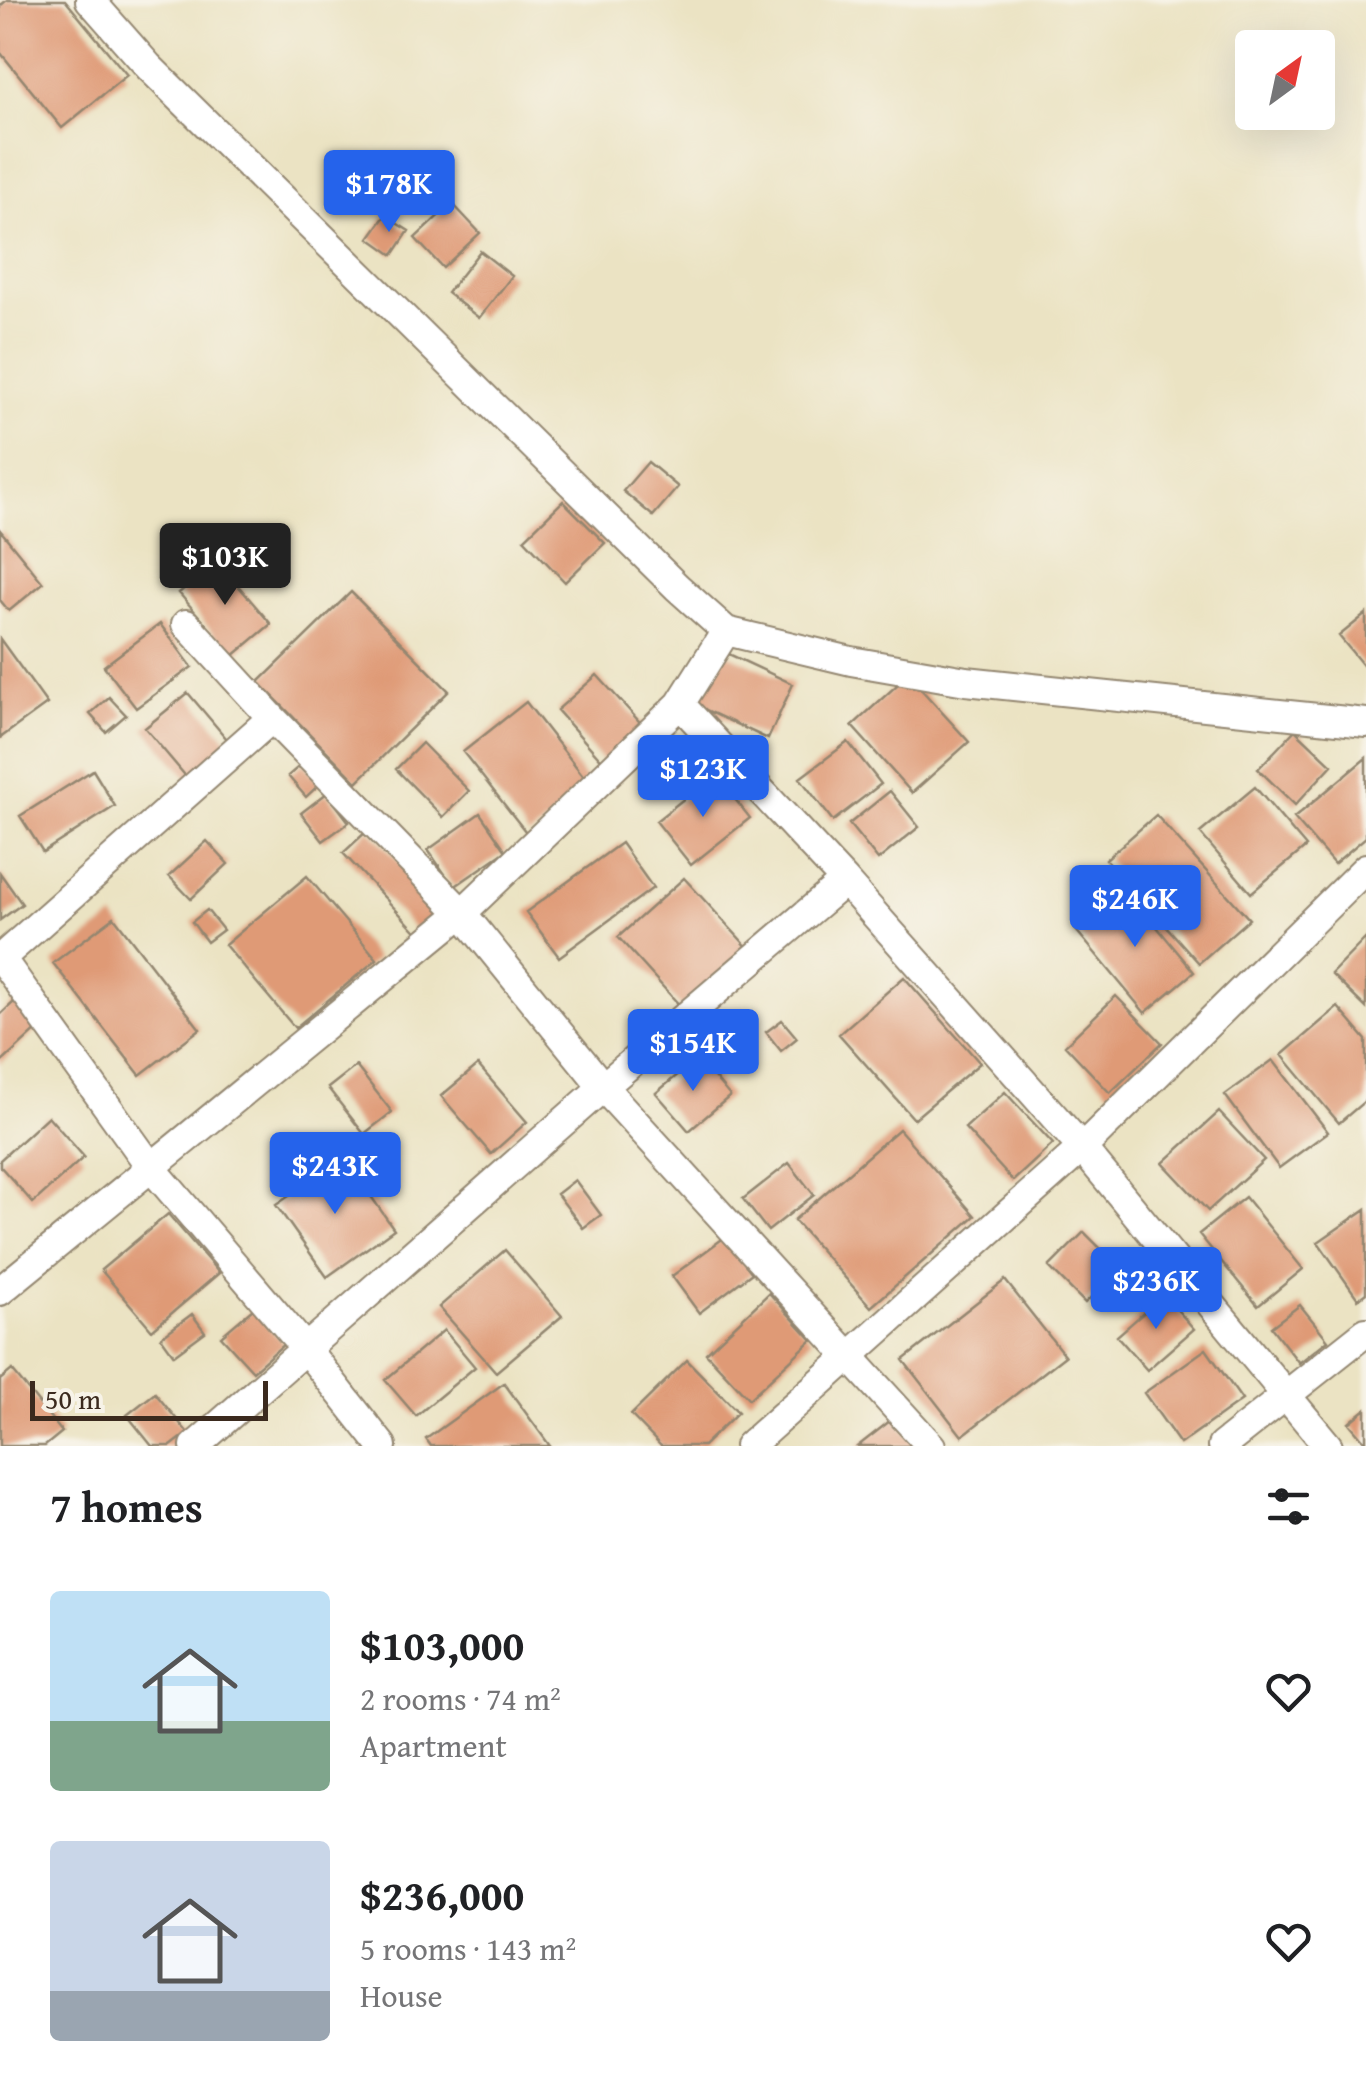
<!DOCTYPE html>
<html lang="en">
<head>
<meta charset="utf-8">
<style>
	body { margin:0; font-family:"Gentium Book Plus",serif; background:#f6f6f6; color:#202124; height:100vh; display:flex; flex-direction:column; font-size:38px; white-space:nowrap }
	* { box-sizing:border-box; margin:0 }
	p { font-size:32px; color:#757577 }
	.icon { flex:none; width:55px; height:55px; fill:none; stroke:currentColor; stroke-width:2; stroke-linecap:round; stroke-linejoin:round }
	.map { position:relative; height:1446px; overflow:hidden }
	.side { display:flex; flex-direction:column; background:#fff; flex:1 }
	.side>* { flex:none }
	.needle { width:65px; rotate:33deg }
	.controls { position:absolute; left:1235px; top:30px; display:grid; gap:20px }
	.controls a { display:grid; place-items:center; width:100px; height:100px; border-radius:10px; background:#fff; box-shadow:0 10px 40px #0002; font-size:50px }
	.scale { position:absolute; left:30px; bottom:25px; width:238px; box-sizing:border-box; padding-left:10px; border:5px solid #3b2a1e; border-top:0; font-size:28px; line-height:35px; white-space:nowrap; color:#3b2a1e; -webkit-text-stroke:8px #f7f3e8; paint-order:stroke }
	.price { position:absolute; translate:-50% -85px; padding:0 22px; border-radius:10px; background:#2563eb; color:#fff; font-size:32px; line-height:65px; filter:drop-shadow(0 2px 5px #0008) }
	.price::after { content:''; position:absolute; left:50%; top:60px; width:30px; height:22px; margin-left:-15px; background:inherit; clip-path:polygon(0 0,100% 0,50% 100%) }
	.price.selected { background:#222; color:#fff }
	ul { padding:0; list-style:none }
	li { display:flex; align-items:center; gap:30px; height:250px; padding:0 50px }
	li span { display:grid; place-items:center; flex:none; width:280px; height:200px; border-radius:10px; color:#555 }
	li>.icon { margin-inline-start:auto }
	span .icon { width:120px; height:120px; fill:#fffc; stroke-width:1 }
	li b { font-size:42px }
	h2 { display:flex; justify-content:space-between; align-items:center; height:120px; padding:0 50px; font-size:42px }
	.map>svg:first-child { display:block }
	.building { fill:#df9a76 }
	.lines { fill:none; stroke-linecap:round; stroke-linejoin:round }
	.street-casing { stroke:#938670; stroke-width:32 }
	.street { stroke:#fff; stroke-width:28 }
</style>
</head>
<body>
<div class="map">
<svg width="1366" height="1446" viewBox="0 0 1366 1446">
	<rect width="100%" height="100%" fill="#f7f3e8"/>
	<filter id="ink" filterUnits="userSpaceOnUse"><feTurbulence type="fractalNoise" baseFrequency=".01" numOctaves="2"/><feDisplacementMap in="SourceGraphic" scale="20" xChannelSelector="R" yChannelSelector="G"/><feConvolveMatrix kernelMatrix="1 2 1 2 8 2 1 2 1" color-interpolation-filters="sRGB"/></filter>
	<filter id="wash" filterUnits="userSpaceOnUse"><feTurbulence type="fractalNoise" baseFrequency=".0048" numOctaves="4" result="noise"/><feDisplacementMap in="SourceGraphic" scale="40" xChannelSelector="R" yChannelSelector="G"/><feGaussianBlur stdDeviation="2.25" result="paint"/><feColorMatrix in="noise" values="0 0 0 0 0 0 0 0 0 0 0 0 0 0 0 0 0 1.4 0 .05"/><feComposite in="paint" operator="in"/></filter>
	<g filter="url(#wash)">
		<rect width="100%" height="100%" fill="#ebe3c3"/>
		<g id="blocks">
			<!-- building -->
			<path class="building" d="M7,0H65L127,75L62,128L0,52V6Z
				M452,203L480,233L443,268L415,238Z
				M385,216L409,231L393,255L369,238Z
				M480,251L512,276L479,318L447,293Z
				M648,462L678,487L653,516L623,491Z
				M563,501L605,543L565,582L524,539Z
				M0,530L43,583L9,611L0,600Z
				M217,561L271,624L233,656L179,593Z
				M351,592L449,691L357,782L259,682Z
				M1366,614V669L1339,636Z
				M160,624L192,667L136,708L104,666Z
				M0,639L47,704L0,738Z
				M718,649L793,684L768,739L693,704Z
				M597,675L646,729L606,765L557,710Z
				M908,675L969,742L912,793L852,726Z
				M188,693L232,745L189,780L145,728Z
				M109,697L126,715L106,732L90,714Z
				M526,702L592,787L529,836L463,752Z
				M1295,730L1332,765L1295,805L1258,769Z
				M848,742L881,784L833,821L800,778Z
				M422,743L469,791L443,817L396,769Z
				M1366,758V837L1334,864L1294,818Z
				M303,763L321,783L306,797L288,776Z
				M93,770L115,806L43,852L20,816Z
				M715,774L750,818L691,865L656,821Z
				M1255,787L1306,847L1251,893L1200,833Z
				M890,791L919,827L878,860L849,824Z
				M327,793L349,822L323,841L301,813Z
				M480,813L506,851L454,887L428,850Z
				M1156,815L1249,919L1199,963L1106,859Z
				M369,829L451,918L426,942L343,853Z
				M207,841L228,864L191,899L169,876Z
				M621,843L653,888L559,957L526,912Z
				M0,873L22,904L0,920Z
				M307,876L377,959L295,1028L225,945Z
				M684,878L750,950L683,1009L618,937Z
				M1125,888L1194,972L1145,1013L1075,929Z
				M207,910L223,930L207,942L192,922Z
				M114,917L200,1029L140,1075L53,963Z
				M1366,938V1008L1331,974Z
				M904,977L980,1063L914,1119L839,1034Z
				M1116,996L1162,1043L1110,1093L1065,1045Z
				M15,1001L39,1028L0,1064V1015Z
				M1338,1007L1366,1040V1100L1339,1123L1282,1055Z
				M782,1020L797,1038L781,1051L766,1032Z
				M698,1058L730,1096L689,1131L656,1093Z
				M1273,1060L1328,1132L1279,1168L1225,1095Z
				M478,1065L527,1122L491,1154L441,1096Z
				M356,1066L392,1112L364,1134L328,1088Z
				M1005,1092L1053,1144L1013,1181L965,1128Z
				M1219,1112L1264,1160L1208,1211L1163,1163Z
				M48,1116L84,1157L33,1203L0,1166V1160Z
				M899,1129L975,1216L871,1307L794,1220Z
				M344,1158L394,1229L327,1277L276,1205Z
				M789,1163L814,1195L768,1231L743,1199Z
				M575,1180L601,1215L583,1228L557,1194Z
				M1245,1197L1303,1269L1258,1306L1199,1234Z
				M1366,1209V1293L1358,1299L1318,1242Z
				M168,1214L219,1273L152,1330L101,1270Z
				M1084,1232L1121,1269L1085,1303L1049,1267Z
				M725,1237L752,1273L699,1313L672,1276Z
				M505,1250L562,1316L496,1372L439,1307Z
				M1005,1280L1065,1356L962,1436L903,1360Z
				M769,1293L812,1340L749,1399L706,1353Z
				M1164,1295L1194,1329L1147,1370L1117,1336Z
				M1300,1305L1328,1340L1299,1363L1271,1327Z
				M253,1309L284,1344L253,1371L221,1336Z
				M192,1314L205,1332L174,1355L161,1337Z
				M444,1330L475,1367L416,1416L385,1380Z
				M1206,1349L1242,1400L1180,1444L1144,1393Z
				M687,1360L738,1412L703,1446H661L631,1415Z
				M12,1370L62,1432L45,1446H0V1380Z
				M504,1383L550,1446H431L426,1439Z
				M155,1393L188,1433L171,1446H152L127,1415Z
				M1366,1409V1443L1349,1423Z
				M895,1417L917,1446H858Z"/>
		</g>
	</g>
	<g filter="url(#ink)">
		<use href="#blocks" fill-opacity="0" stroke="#938670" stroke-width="2.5"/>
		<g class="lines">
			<defs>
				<path id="street" d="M90,0L149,67L677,587L726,631
					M186,624L272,718L462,913L603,1087L931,1446
					M680,704L845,881L1082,1148L1328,1446
					M0,957L150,1166L305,1348L382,1446
					M0,959L272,718
					M0,1291L462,913L680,704L726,631L851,661L966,681L1366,723
					M195,1446L603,1087L845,881
					M749,1446L1082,1148L1366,868
					M1222,1446L1366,1332"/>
			</defs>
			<!-- street casing -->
			<use href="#street" class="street-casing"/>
			<!-- street -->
			<use href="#street" class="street"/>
		</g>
	</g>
</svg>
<div class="controls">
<a><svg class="needle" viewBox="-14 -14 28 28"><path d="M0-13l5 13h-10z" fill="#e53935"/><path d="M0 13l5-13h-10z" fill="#757577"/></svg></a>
</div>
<div class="scale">50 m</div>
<b class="price" style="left:389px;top:235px">$178K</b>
<b class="price selected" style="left:225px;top:608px">$103K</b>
<b class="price" style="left:703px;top:820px">$123K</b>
<b class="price" style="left:1135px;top:950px">$246K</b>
<b class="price" style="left:693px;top:1094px">$154K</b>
<b class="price" style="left:335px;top:1217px">$243K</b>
<b class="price" style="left:1156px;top:1332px">$236K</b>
</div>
<section class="side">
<h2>7 homes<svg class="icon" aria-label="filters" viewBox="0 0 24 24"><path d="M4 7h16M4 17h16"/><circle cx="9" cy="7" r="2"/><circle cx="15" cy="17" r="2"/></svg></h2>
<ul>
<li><span style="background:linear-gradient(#bfe0f5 65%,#7fa58c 0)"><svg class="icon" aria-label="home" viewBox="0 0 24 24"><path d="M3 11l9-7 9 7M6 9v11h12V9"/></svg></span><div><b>$103,000</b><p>2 rooms · 74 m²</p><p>Apartment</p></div><svg class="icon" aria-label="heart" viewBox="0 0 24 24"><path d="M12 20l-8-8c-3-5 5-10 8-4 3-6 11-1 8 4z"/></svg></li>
<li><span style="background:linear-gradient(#c9d6e8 75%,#9aa5b1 0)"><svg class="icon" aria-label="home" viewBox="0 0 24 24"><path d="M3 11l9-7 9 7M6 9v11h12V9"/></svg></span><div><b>$236,000</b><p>5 rooms · 143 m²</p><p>House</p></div><svg class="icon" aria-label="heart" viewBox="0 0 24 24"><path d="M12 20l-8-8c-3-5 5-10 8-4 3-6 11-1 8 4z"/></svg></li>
</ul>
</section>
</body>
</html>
